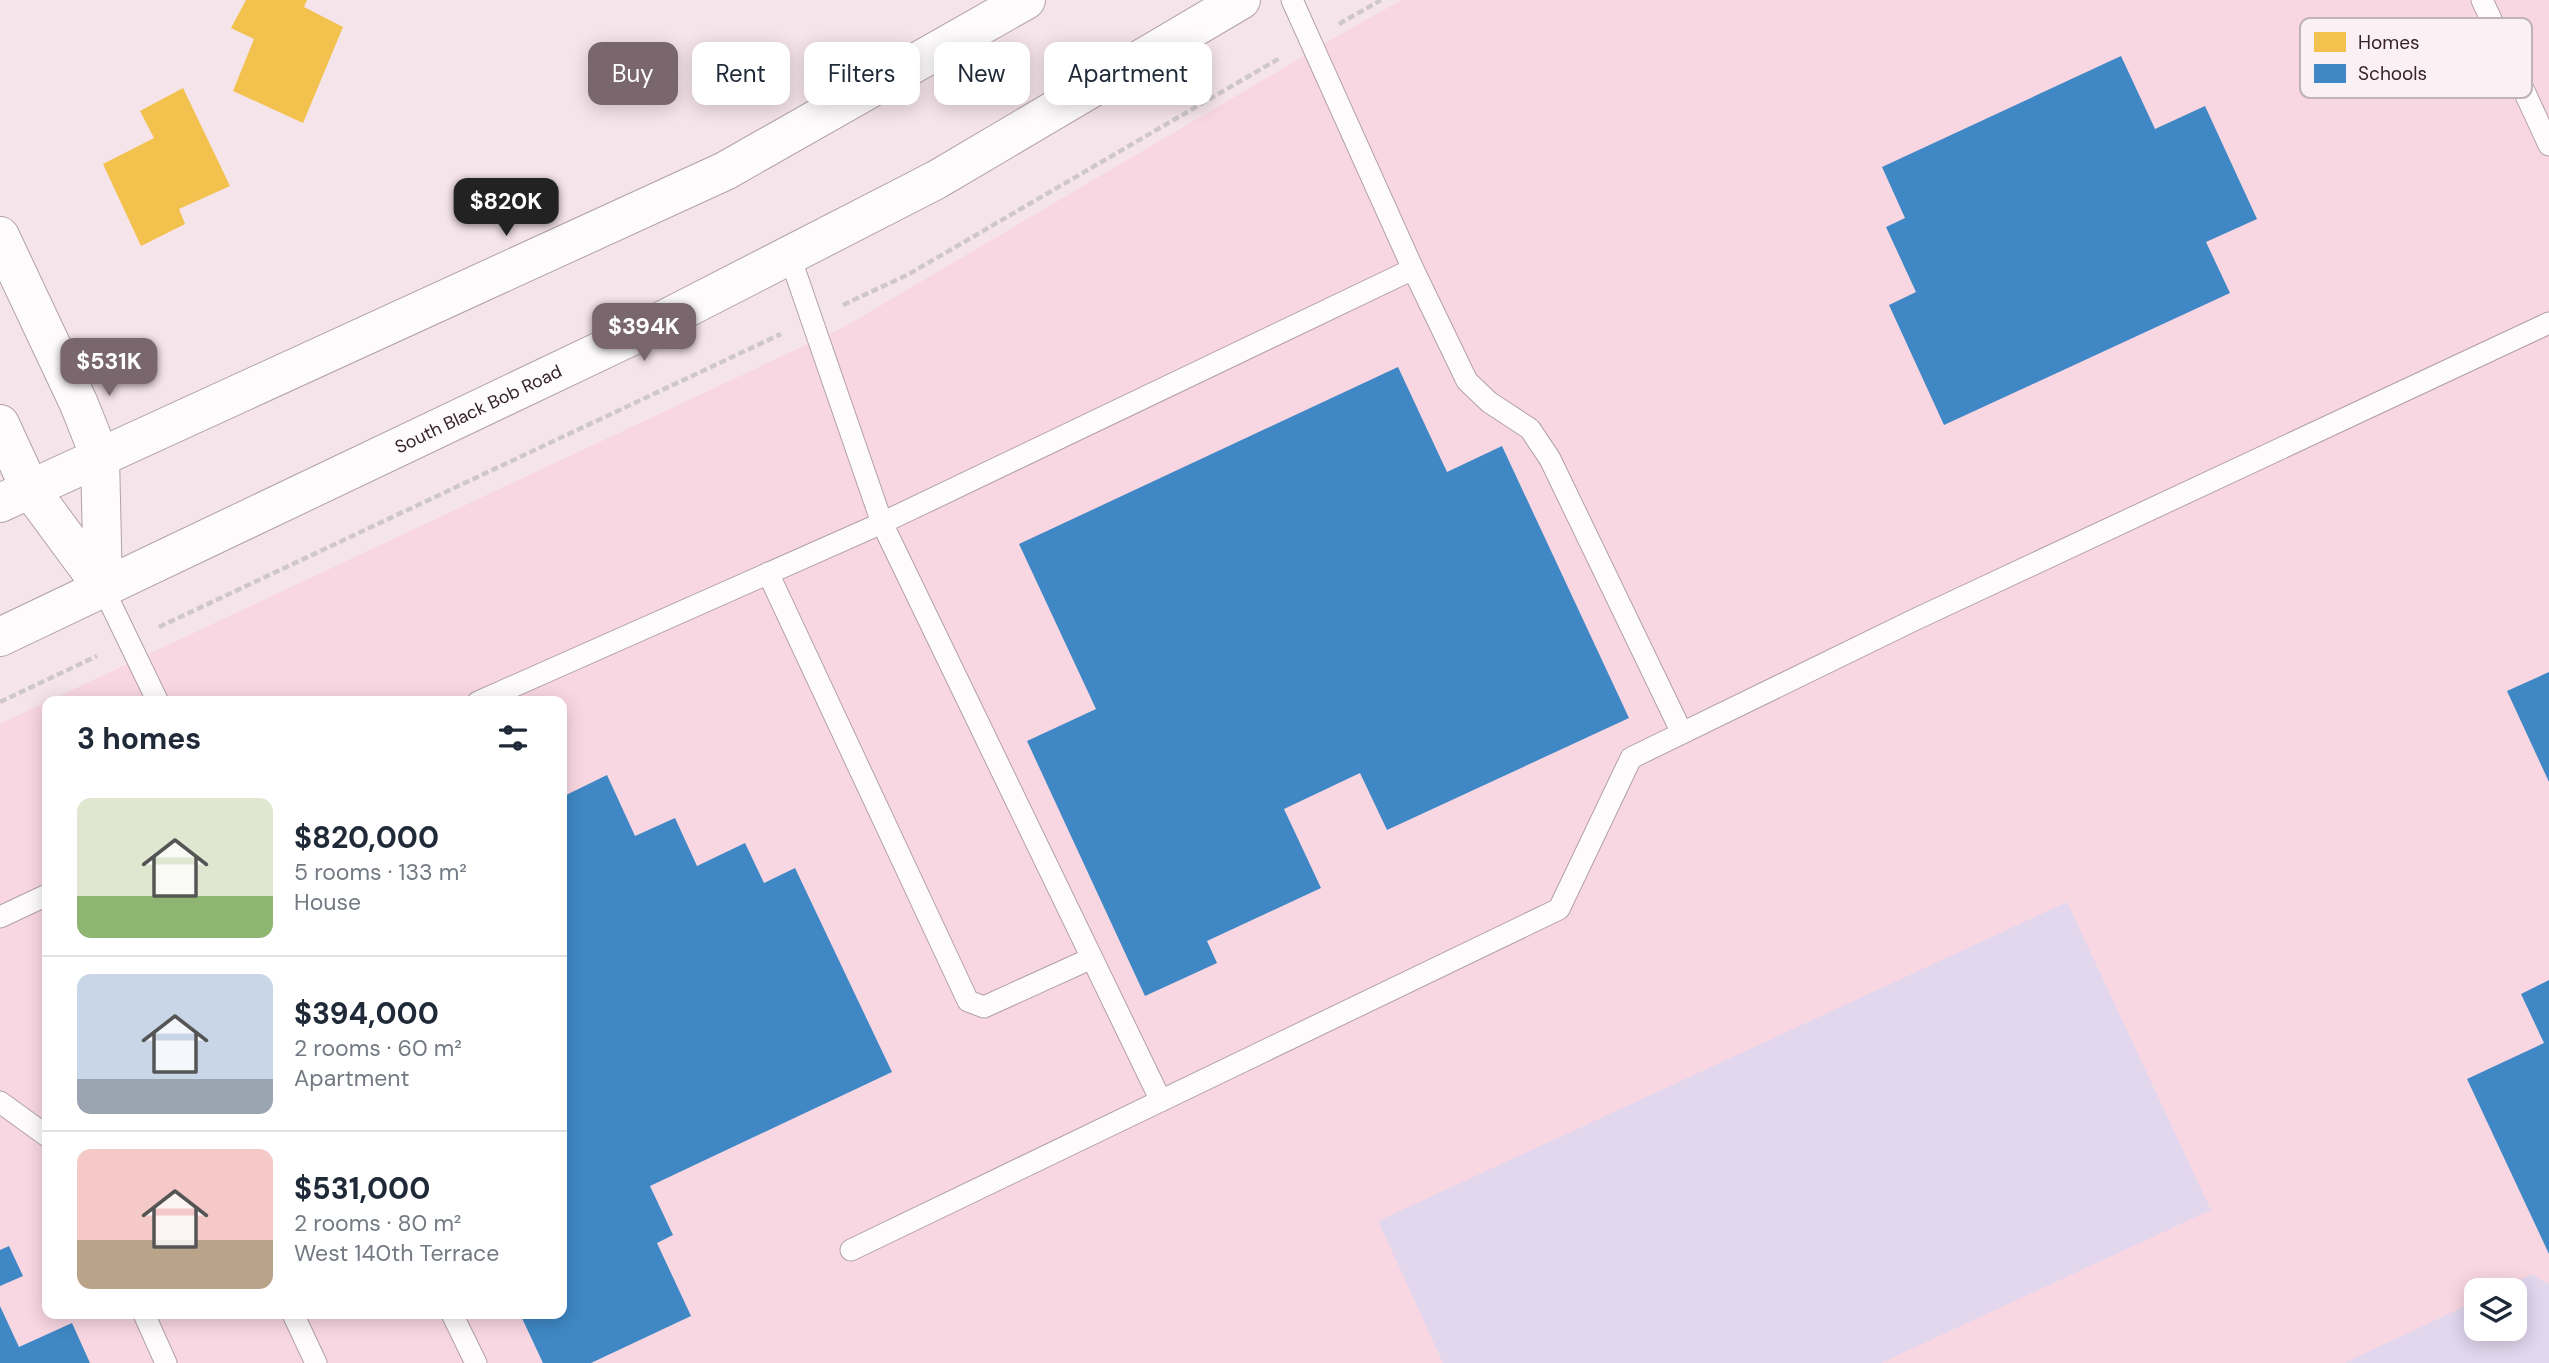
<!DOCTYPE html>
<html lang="en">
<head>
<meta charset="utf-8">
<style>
	body { margin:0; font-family:"DM Sans",sans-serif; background:#f6f6f7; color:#1f2937; height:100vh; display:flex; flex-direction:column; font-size:26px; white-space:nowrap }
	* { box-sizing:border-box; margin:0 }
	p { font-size:23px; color:#747a83 }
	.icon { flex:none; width:38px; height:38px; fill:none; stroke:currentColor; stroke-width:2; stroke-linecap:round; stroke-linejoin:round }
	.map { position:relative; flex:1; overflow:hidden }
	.sheet { position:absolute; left:42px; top:696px; width:525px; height:623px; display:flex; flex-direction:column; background:#fff; border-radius:14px; box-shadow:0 4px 18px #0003 }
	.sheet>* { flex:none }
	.guide { position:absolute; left:588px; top:42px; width:665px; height:63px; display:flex; gap:14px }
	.controls { position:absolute; left:2464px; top:1278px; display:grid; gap:14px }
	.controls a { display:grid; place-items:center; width:63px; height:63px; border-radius:14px; background:#fff; box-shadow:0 4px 18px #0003; font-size:35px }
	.price { position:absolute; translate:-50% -60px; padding:0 16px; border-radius:14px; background:#79676d; color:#fff; font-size:23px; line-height:46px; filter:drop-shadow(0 2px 4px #0008) }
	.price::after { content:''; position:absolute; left:50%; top:42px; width:21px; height:16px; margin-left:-10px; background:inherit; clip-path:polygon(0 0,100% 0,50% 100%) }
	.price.selected { background:#222; color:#fff }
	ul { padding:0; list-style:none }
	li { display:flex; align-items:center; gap:21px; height:175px; padding:0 35px }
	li+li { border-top:2px solid #e0e1e3 }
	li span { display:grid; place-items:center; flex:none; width:196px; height:140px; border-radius:14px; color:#555 }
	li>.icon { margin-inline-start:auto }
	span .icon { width:84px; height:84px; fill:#fffc; stroke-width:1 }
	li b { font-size:30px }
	h2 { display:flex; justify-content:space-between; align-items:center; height:84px; padding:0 35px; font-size:30px }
	.tag { padding:0 24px; border-radius:14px; background:#fff; box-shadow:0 4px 18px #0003; font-size:24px; line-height:63px }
	.tag.selected { background:#79676d; color:#fff }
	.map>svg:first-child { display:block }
	.built { fill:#f9d7e2; fill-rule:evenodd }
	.green { fill:#e3d7ee }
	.homes { fill:#f2c14e }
	.schools { fill:#3f88c5 }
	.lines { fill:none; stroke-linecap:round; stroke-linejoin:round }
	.service-casing { stroke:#b2a1a7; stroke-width:23 }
	.minor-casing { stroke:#b2a1a7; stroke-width:40 }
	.secondary-casing { stroke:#b2a1a7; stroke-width:40 }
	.path { stroke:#cfc8ca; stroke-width:4.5; stroke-dasharray:7 3.5; stroke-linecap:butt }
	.service { stroke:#fefbfc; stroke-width:21 }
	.minor { stroke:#fefbfc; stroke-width:38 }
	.secondary { stroke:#fefbfc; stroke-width:38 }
	.labels { text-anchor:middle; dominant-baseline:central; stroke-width:7; stroke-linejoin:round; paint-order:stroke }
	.street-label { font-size:18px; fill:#36232a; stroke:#fbf1f4 }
	.key { fill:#fbf1f4; stroke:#c0b3b7; stroke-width:2 }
	.key-label { font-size:19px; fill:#36232a }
</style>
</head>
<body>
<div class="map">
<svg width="2549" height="1363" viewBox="0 0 2549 1363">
	<rect width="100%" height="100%" fill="#f5e4ea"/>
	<!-- built -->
	<path class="built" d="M1402,0H2549V1363H0V724L844,327L1353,27ZM47,702H562V1314H47ZM2476,1290H2515V1328H2476Z"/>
	<!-- green -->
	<path class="green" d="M2067,902L2211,1210L1881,1363H1443L1378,1221Z
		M2532,1274L2549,1284V1363H2344L2476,1301V1328H2515V1290H2499Z"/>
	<!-- homes -->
	<path class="homes" d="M246,0H307L304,7L343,27L303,123L233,91L254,39L231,28Z
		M183,88L230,186L179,209L185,224L141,246L103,164L154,138L140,111Z"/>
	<!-- schools -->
	<path class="schools" d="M2121,56L2155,129L2205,106L2257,219L2206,242L2230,293L1944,425L1889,305L1916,292L1886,227L1905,218L1882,167Z
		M1398,367L1447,472L1502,446L1629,718L1387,830L1360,773L1284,809L1321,888L1207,941L1217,963L1145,996L1027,741L1096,709L1019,544Z
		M2549,672V782L2507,691Z
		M607,775L635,836L675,818L697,866L745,843L764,883L795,868L892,1072L650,1186L673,1235L657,1243L691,1316L591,1363H543L520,1314H562V797Z
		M2549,980V1254L2467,1079L2544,1043L2521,994Z
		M9,1246L23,1276L0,1286V1250Z
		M0,1306L19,1347L72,1323L90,1363H0Z"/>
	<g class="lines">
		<defs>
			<path id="service" d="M1292,0L1413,269L1467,381L1489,402L1530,429L1550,459L1682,733
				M2482,0L2549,145
				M789,254L882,523L1413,269
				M768,573L968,1001L984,1007L1092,958
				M103,588L158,702
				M478,702L882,523L1161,1101
				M0,917L47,895
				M0,1102L47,1136
				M851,1250L1559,909L1631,758L1914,620L2549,323
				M144,1314L166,1363
				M293,1314L316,1363
				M452,1314L476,1363"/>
			<path id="minor" d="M0,236L79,404L100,457L103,588
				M0,424L30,489L103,588"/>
			<g id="secondary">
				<path d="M0,503L725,171L1026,0"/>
				<path id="s1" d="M0,637L634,335L936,180L1241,0"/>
			</g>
		</defs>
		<!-- service casing -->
		<use href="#service" class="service-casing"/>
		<!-- minor casing -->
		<use href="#minor" class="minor-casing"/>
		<!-- secondary casing -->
		<use href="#secondary" class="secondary-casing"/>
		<!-- path -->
		<path class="path" d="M1339,24L1381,0
			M843,305L909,274L1280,58
			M159,627L781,334
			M0,702L97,656"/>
		<!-- service -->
		<use href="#service" class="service"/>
		<!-- minor -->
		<use href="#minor" class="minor"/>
		<!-- secondary -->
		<use href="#secondary" class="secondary"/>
	</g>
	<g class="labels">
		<!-- street labels -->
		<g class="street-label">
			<text stroke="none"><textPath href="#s1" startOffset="530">South Black Bob Road</textPath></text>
		</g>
	</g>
	<!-- legend -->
	<rect x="2300" y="18" width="232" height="80" rx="10" class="key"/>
	<rect x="2314" y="32" width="32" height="20" fill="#f2c14e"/>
	<rect x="2314" y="64" width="32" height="19" fill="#3f88c5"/>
	<g class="key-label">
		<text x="2358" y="49">Homes</text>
		<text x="2358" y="80">Schools</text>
	</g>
</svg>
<div class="controls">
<a><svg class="icon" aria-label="layers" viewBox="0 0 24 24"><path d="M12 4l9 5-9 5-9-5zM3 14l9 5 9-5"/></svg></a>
</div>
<b class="price selected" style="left:506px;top:238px">$820K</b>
<b class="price" style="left:644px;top:363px">$394K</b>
<b class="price" style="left:109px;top:398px">$531K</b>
<div class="guide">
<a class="tag selected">Buy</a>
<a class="tag">Rent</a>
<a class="tag">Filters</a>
<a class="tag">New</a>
<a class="tag">Apartment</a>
</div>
<section class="sheet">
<h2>3 homes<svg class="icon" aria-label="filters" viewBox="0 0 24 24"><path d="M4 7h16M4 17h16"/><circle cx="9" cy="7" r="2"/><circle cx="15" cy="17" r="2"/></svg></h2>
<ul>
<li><span style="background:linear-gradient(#dfe7d0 70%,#8fb573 0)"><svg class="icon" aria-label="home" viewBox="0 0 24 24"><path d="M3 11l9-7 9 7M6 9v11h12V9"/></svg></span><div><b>$820,000</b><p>5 rooms · 133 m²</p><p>House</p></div></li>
<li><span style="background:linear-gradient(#c9d6e8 75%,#9aa5b1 0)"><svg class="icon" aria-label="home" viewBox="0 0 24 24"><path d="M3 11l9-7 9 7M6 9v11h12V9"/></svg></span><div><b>$394,000</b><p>2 rooms · 60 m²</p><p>Apartment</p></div></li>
<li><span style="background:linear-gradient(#f6c9c9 65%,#b9a48a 0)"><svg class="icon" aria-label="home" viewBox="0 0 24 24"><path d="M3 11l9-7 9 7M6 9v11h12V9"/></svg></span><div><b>$531,000</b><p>2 rooms · 80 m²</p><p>West 140th Terrace</p></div></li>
</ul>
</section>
</div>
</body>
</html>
